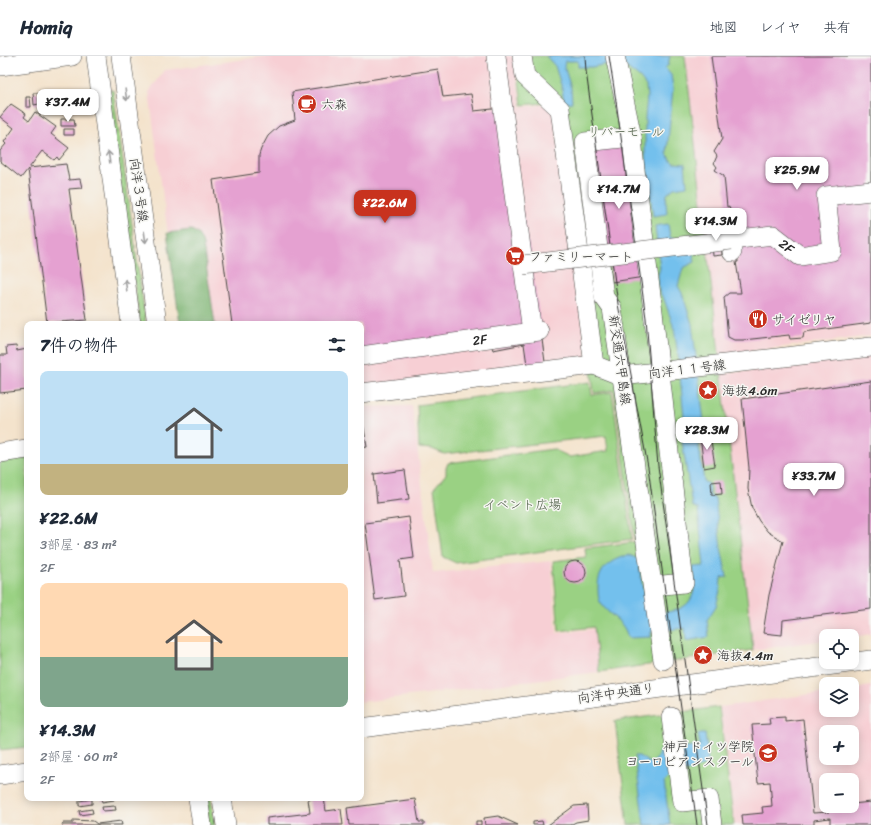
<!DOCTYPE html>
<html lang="ja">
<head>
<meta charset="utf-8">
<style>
	body { margin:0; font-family:Sriracha,"Klee One",sans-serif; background:#f6f6f7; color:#1f2937; height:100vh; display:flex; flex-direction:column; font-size:15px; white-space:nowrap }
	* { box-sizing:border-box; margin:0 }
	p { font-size:13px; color:#747a83 }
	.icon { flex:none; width:22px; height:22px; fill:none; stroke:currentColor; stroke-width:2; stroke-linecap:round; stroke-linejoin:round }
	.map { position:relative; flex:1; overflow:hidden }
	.drawer { position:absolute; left:24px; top:265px; width:340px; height:480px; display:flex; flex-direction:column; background:#fff; border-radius:8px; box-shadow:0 2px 10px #0003 }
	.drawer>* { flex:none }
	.buttons { position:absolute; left:819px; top:573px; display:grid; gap:8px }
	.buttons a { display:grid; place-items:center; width:40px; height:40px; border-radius:8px; background:#fff; box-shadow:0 2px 10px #0003; font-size:20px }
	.price { position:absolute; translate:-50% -34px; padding:0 9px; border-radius:8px; background:#fff; color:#222; font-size:13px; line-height:26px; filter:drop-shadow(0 1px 2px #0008) }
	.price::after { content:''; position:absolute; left:50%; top:24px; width:12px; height:9px; margin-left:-6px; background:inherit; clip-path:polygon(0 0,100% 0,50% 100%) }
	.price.selected { background:#c8321e; color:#fff }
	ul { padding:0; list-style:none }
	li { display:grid; align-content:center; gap:8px; height:212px; padding:0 16px }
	li span { display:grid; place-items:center; height:124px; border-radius:8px; color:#555 }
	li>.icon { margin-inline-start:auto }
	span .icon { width:72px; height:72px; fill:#fffc; stroke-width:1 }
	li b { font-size:17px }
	h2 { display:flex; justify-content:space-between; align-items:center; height:48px; padding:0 16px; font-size:17px }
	header { display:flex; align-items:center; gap:24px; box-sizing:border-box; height:56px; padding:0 20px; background:#fff; border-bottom:1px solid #e0e1e3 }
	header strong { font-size:19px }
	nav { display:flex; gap:22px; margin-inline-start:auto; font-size:14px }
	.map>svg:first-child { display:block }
	.built { fill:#f7cfd4; fill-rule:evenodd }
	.green { fill:#9ad183; stroke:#627e57 }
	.forest { fill:#7bb371; stroke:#536f4e }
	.water { fill:#73c0ed; stroke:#4f768c }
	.building { fill:#e5a1d1 }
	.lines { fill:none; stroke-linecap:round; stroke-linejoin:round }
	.minor-casing { stroke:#494743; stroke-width:20 }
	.minor { stroke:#fff; stroke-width:19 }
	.tram { stroke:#2b2b2b; stroke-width:1 }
	.minor-bridge-casing { stroke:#494743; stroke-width:20; stroke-linecap:butt }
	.minor-bridge { stroke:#fff; stroke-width:19 }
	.oneway { stroke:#a0a0a0 }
	.labels { text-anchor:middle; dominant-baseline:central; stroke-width:3; stroke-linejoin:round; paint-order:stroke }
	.poi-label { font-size:13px; fill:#2b2b2b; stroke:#f6f6f2; text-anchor:start }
	.park-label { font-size:13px; fill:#4c5d45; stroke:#f6f6f2 }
	.street-label { font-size:13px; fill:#2b2b2b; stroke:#f6f6f2 }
</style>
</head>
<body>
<header>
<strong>Homiq</strong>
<nav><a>地図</a><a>レイヤ</a><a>共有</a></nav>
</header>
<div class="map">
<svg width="871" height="769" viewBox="0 0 871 769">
	<rect width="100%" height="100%" fill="#f6f6f2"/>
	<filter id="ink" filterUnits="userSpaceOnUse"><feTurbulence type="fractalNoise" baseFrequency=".025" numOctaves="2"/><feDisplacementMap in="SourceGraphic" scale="8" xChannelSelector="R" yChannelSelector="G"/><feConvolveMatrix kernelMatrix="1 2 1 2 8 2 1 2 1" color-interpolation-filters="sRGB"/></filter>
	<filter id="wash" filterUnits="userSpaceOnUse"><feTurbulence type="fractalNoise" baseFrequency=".012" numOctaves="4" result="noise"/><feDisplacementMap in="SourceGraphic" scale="16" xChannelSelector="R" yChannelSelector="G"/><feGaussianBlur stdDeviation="0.9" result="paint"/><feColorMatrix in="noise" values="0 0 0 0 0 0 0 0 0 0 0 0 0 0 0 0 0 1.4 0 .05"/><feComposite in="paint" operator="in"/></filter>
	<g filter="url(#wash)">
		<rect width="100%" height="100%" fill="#f4e3cc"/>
		<!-- built -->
		<path class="built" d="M268,0H514L521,51L553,48L588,307L361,332V268H180L149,36L165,14Z
			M685,0H871V280L720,299Z
			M871,299V578L852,581L826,580V584L753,594L722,318Z
			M412,350L433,517L551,505L557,577L594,573L599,616L361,646V351Z
			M871,630V769H735L720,651L826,636V654H852V633ZM826,676H852V702H826ZM826,724H852V750H826Z"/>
		<!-- green -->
		<path class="green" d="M516,0H685L753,594L599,616L594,571L559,575L553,505L586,501L585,492L635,486L614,334L594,337L555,46L522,49Z
			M113,34L146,268H140L107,35Z
			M590,326L592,339L612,336L632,483L456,507L443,501L434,432L446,418V412L448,407L553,393L570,401L608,395L606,380L444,398L432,393L419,392L417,349Z
			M27,402V691L0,694V405Z
			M719,651L734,769H628L615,665Z
			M206,742H211L215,769H209Z"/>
		<!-- forest -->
		<path class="forest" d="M191,174C198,176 201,182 203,189L215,268H180L167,177Z"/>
		<!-- water -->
		<path class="water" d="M546,0H670L668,9L665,12L671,19L673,32L667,97L669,102L673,107L685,108L687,130L674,132L667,138L666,146L667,158L653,160L645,97V62L647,41L646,30L640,22L626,11L612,7L592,11H578V5H565L564,10L571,32L572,46L564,47L562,32L555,10Z
			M668,168L670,181L672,182L690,184L695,206L683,212L678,230L682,237L692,268L705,374L697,378L704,426L708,427L710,440L715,442L721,492L727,521L721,522L720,535L716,550L707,564L709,581L686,585L685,572L651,576V581L628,582C624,563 609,561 600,546C598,541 598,537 598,531C598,512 612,503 629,499L638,503L647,558C683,556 700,551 693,511L704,510L698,453L692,450L679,365L684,361L678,299L674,272L664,243L659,236L658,219L660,212L655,170Z
			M698,678H705L708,698L707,706L703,710L668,722L664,726L670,769H644L635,700H639L650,707C656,706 658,701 659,695L700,689Z"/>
		<g id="blocks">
			<!-- building -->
			<path class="building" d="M711,0H871V267L804,276L803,282L790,283L789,279L743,284H734L728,281L724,241L729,237H741L736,206H738L737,193L721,177L724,175L732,162L729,150L727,151L724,120L715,114L717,111L714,107L717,100L714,96L722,83Z
				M438,13L443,41L471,38L474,55L502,52L531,201L547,321L529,323L524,288L493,294L492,290L361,308V268H232L213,124L259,117V99L261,93L268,80L279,70L295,64L292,36Z
				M33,37H38L39,48L34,49Z
				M26,41H30L31,51H26Z
				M11,48L26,58L24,61L29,65L35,56L56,71L51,78L69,92L59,104L57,101L54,104L42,95L29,112L66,108L69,124L80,123L82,132L69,133L87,264L47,267L28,113L21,122L0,105V95L6,88L4,86L14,72L0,61Z
				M61,63H74L75,70H61Z
				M64,73H74V79H64Z
				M626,84L644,221L612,226L593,88Z
				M720,173L722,199L713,200L711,174Z
				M16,290L17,295L27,293V334L0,337V299H7L6,291Z
				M871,325V553L783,564L782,579L763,577L769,539L783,485L768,476L759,465L752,452L748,433L749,412L742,343Z
				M361,361H362L367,391L361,392Z
				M710,378L715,410L704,412L700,380Z
				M405,414L409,443L377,447L374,418Z
				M721,425L722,438L712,439L711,426Z
				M409,461L414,502L400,504L404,540L375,544L365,467Z
				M564 516a11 11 0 1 1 22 0a11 11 0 1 1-22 0Z
				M785,661V665L803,663L813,757L829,756L828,750H852V748L871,746V769H830V762L814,764V769H743L742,759L763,757L762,751L772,750L770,726L758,727L752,669L770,668L769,662Z
				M101,742H114V744L102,746Z
				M324,742L326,755L341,753L343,769H267V762L310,757L308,743Z
				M92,743V748L79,750V745Z
				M415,743L419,766H424V769H349L347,752Z
				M587,749L588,764L576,766L570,769H548L574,750Z
				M115,750L116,754L103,755L102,751Z
				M92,753L93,757L80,759L79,755Z
				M498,760L518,769H485L484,762Z
				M73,764L93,765L97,768L121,765L122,769H62L63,767H73Z
				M476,765H481V769H476Z
				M542,765L543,769H533V766Z"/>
		</g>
	</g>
	<g filter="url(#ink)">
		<use href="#blocks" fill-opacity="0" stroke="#494743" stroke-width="1"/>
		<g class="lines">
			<defs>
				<g id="minor">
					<path d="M96,0L131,268"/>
					<path d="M121,0L157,268"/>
					<path d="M496,0L532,276"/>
					<path d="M522,0L525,20L560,53L594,309"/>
					<path d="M615,0L632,81L585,86L604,241L612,252L663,604"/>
					<path d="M0,10L72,0"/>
					<path d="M632,81L635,114L652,247L684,527L653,530"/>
					<path id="s1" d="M732,196L731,184L773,179L800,200L832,195L826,140L871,135"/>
					<path id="s2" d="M361,300L539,275"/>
					<path d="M361,337L594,309L622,320L871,291"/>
					<path d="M0,397L27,393"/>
					<path d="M671,661L682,746L709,743L712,769"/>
					<path d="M361,672L871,604"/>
					<path d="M0,719L27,715"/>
					<path d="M198,742L202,769"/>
					<path d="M222,742L226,769"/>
				</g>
			</defs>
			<!-- minor casing -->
			<use href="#minor" class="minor-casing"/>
			<!-- minor -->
			<use href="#minor" class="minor"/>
			<!-- tram -->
			<path class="tram" d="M585,0L586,15L618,248L648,411L697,769
				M609,0L616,45L646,262L658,410L708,769"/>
			<defs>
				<path id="minor-bridge" d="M523,209L731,184"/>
			</defs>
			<!-- minor-bridge casing -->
			<use href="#minor-bridge" class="minor-bridge-casing"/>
			<!-- minor-bridge -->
			<use href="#minor-bridge" class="minor-bridge"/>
		</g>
		<!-- one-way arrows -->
		<defs><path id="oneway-shaft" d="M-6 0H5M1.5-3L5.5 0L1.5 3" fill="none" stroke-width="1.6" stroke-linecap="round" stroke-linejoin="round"/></defs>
		<g class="oneway">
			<use href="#oneway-shaft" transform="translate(126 39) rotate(82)"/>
			<use href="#oneway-shaft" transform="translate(109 101) rotate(-98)"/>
			<use href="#oneway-shaft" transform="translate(145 181) rotate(82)"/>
			<use href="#oneway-shaft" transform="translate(126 229) rotate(-98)"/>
		</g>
	</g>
	<!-- icons -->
	<defs>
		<symbol id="cafe-disc" viewBox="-11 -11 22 22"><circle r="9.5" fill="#c8321e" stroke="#f6f6f2"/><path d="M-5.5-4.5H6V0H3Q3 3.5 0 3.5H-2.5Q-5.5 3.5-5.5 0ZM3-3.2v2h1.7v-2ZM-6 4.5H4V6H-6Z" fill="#fff"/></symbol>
		<symbol id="supermarket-disc" viewBox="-11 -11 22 22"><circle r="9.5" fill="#c8321e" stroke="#f6f6f2"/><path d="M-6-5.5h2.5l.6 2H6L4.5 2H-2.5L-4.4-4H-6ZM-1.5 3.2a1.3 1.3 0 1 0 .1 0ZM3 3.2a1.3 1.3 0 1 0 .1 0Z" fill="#fff"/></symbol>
		<symbol id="restaurant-disc" viewBox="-11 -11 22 22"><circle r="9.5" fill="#c8321e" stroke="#f6f6f2"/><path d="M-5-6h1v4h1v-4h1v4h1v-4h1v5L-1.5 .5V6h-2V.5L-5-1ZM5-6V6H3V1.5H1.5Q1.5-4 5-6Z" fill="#fff"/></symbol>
		<symbol id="sight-disc" viewBox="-11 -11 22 22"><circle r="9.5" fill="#c8321e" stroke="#f6f6f2"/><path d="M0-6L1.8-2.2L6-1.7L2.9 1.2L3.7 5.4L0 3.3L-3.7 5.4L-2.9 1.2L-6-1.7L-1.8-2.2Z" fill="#fff"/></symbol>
		<symbol id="school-disc" viewBox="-11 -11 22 22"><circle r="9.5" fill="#c8321e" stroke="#f6f6f2"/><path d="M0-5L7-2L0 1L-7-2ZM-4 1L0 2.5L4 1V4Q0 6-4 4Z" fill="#fff"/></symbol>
	</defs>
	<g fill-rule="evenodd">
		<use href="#cafe-disc" x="296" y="37" width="22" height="22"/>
		<use href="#supermarket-disc" x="504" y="189" width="22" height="22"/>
		<use href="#restaurant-disc" x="747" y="252" width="22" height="22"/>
		<use href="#sight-disc" x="697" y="323" width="22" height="22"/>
		<use href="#sight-disc" x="692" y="588" width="22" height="22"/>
		<use href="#school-disc" x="757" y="686" width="22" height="22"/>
	</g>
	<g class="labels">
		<!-- poi labels -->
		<g class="poi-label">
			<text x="321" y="48">六森</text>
			<text x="529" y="200">ファミリーマート</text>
			<text x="772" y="263">サイゼリヤ</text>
			<text x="722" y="334">海抜4.6m</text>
			<text x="717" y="599">海抜4.4m</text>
			<text x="754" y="690" text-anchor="end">神戸ドイツ学院<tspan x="754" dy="15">ヨーロピアンスクール</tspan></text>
		</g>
		<!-- park labels -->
		<g class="park-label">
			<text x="626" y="75">リバーモール</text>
			<text x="522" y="448">イベント広場</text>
		</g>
		<!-- street labels -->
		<g class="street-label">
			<text transform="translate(139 134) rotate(82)">向洋３号線</text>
			<text stroke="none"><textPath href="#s1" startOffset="72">2F</textPath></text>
			<text stroke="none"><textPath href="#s2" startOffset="120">2F</textPath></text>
			<text transform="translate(620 304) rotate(82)">新交通六甲島線</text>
			<text transform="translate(687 313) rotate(-7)">向洋１１号線</text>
			<text transform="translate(616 637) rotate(-8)">向洋中央通り</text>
		</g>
	</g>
</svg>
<div class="buttons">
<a><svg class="icon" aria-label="locate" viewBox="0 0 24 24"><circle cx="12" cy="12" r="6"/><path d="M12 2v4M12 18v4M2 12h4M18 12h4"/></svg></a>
<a><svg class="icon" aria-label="layers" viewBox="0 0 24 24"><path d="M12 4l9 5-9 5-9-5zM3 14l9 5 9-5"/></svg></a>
<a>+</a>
<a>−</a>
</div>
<b class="price" style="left:68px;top:67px">¥37.4M</b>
<b class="price" style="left:797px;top:135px">¥25.9M</b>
<b class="price" style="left:619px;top:154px">¥14.7M</b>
<b class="price selected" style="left:385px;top:168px">¥22.6M</b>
<b class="price" style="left:716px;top:186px">¥14.3M</b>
<b class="price" style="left:707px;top:395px">¥28.3M</b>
<b class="price" style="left:814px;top:441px">¥33.7M</b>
<section class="drawer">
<h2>7件の物件<svg class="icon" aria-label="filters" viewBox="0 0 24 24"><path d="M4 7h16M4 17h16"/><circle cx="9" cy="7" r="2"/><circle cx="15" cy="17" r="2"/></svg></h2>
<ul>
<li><span style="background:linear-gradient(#bfe0f5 75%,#c2b280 0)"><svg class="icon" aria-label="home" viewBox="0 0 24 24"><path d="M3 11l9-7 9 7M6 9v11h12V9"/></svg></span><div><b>¥22.6M</b><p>3部屋 · 83 m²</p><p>2F</p></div></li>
<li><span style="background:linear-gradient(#ffd9b3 60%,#7fa58c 0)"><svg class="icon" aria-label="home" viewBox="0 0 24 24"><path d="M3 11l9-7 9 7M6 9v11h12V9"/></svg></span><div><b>¥14.3M</b><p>2部屋 · 60 m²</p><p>2F</p></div></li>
</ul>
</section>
</div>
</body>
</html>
